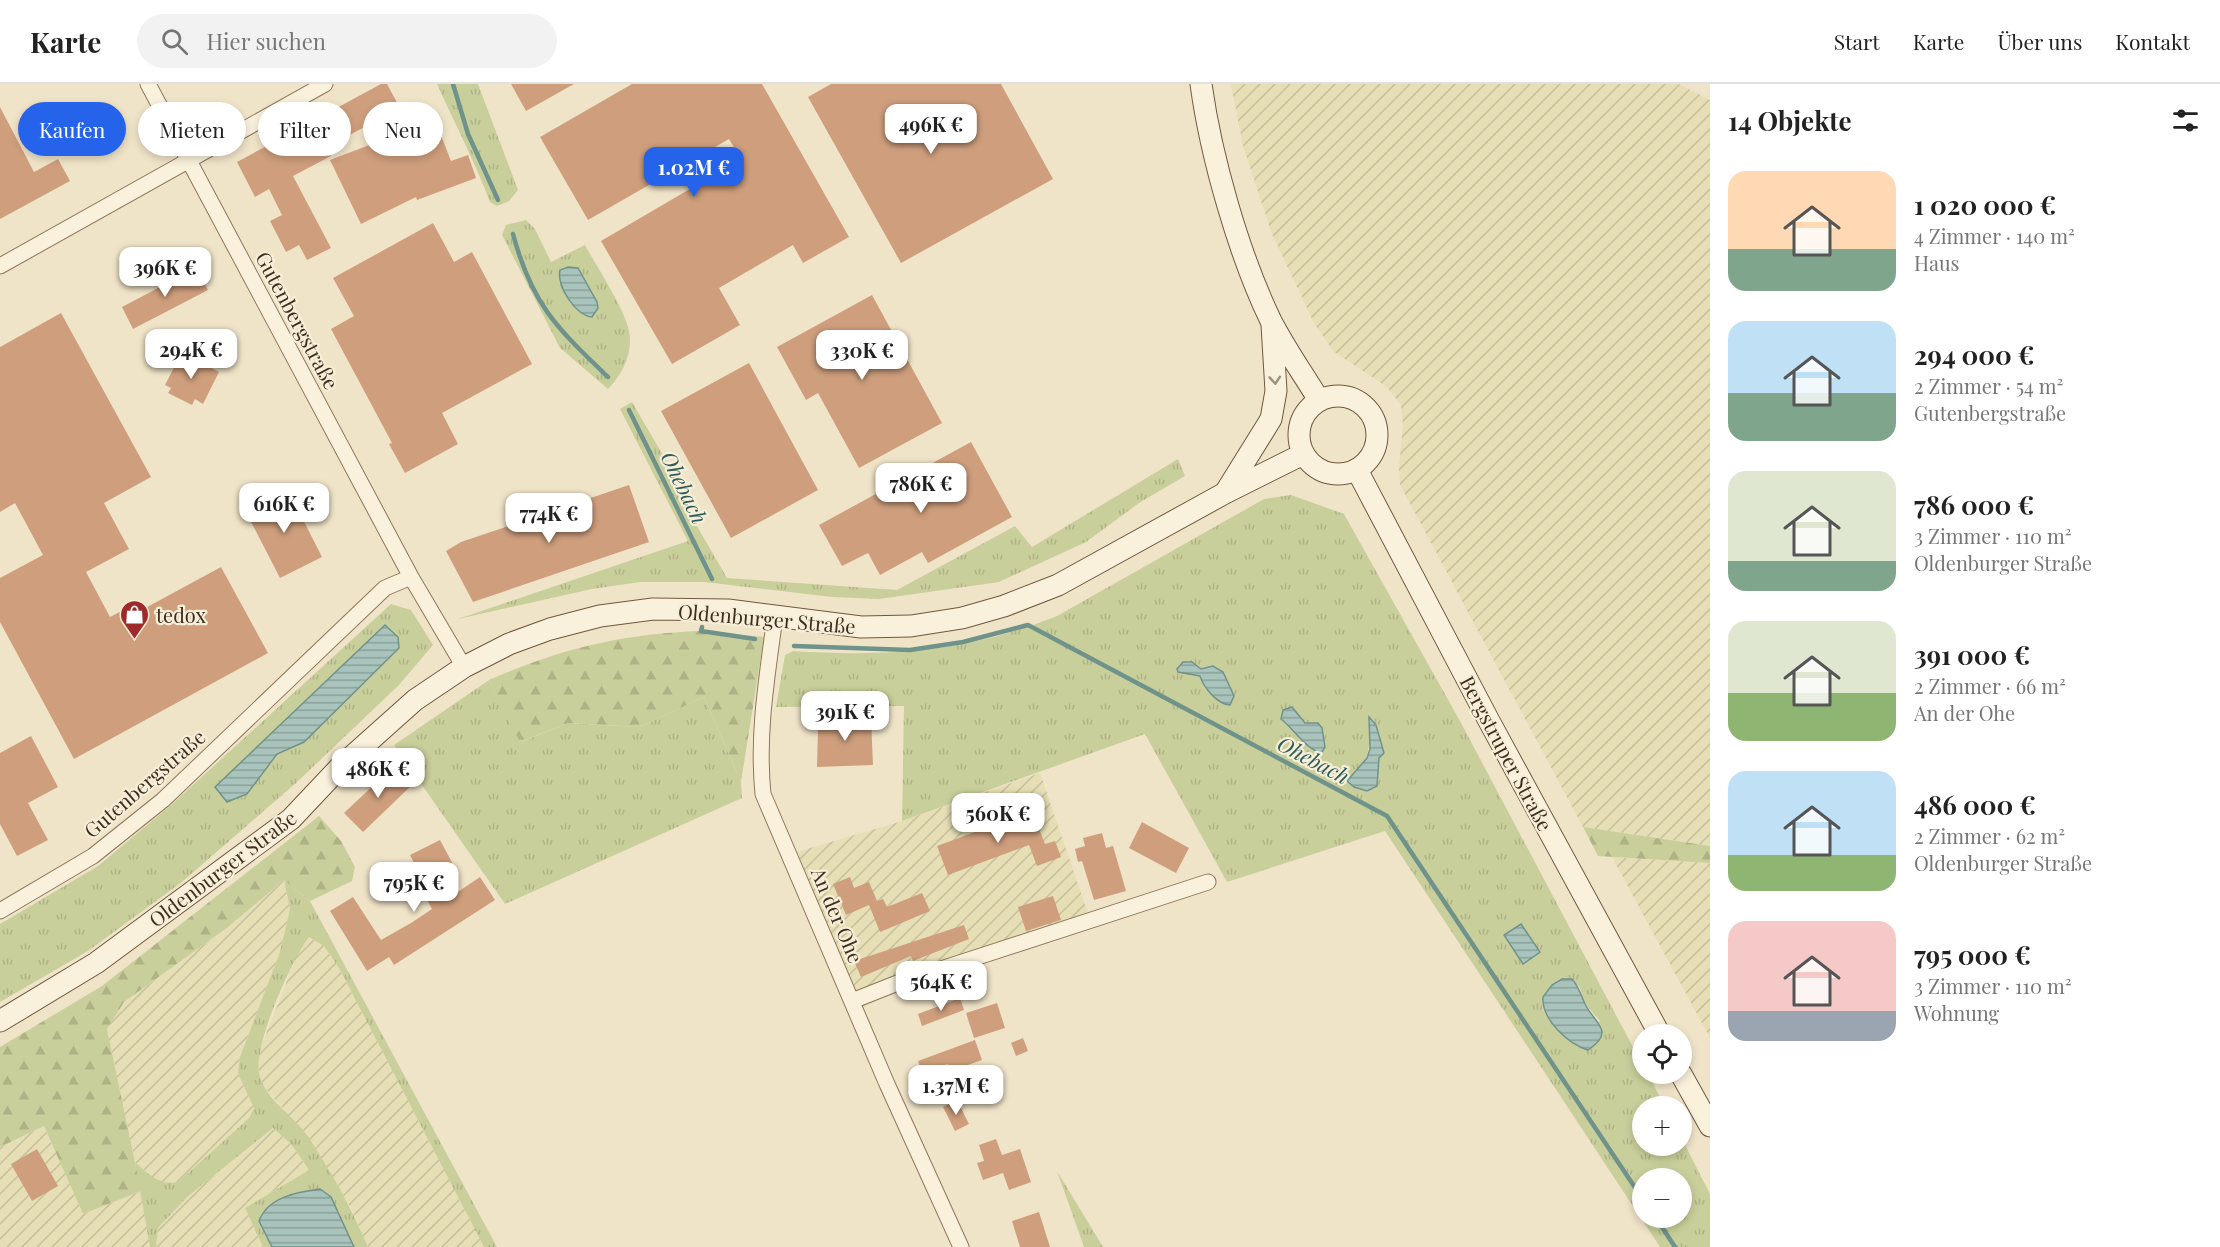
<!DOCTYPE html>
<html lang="de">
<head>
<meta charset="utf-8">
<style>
	body { margin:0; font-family:"Playfair Display",serif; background:#f2f2f2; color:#222; height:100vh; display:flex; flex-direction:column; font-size:22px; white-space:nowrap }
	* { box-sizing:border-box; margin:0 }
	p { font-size:20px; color:#767676 }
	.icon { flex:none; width:33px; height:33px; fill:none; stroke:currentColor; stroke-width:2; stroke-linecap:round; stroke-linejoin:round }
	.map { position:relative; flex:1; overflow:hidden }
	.details { display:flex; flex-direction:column; background:#fff; width:510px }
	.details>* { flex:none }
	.banner { position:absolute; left:18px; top:18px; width:570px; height:54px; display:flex; gap:12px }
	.tools { position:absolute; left:1632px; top:940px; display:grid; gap:12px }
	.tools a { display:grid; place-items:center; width:60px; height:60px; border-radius:50%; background:#fff; box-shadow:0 3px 9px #0003; font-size:30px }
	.price { position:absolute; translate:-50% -51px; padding:0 14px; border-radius:12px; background:#fff; color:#222; font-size:20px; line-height:39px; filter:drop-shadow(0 2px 3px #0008) }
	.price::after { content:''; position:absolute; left:50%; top:36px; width:18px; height:14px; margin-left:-9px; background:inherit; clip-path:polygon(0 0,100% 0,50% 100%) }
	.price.selected { background:#2563eb; color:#fff }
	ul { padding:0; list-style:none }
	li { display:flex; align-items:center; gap:18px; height:150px; padding:0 18px }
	li span { display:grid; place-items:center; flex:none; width:168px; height:120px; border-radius:18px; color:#555 }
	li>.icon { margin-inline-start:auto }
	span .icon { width:72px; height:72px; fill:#fffc; stroke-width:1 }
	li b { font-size:26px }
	h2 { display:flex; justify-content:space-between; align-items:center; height:72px; padding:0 18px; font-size:26px }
	.pill { padding:0 21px; border-radius:27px; background:#fff; box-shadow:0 3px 9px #0003; font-size:21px; line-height:54px }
	.pill.selected { background:#2563eb; color:#fff }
	header { display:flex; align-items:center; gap:36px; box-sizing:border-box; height:84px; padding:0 30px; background:#fff; border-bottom:2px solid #e0e0e0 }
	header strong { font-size:28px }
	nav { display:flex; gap:33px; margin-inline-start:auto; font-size:21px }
	.search { width:420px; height:54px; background:#f2f2f2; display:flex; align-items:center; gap:15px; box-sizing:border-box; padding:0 21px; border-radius:33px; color:#767676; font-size:22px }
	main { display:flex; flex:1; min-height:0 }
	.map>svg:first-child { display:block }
	.farmland { fill:url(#farmland-furrows) }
	.grass { fill:url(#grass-tufts); fill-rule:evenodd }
	.forest { fill:url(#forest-firs) }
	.water { fill:url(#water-rules); stroke:#6f938a; stroke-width:1.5 }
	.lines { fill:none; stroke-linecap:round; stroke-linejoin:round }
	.stream { stroke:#6f938a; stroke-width:4.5 }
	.building { fill:#cf9f7d }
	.street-casing { stroke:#8d765c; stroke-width:17 }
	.secondary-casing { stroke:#6f573f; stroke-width:23 }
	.street { stroke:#faf1dc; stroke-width:15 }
	.secondary { stroke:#faf1dc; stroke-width:21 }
	.oneway { stroke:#9c907e }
	.labels { text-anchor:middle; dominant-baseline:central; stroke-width:4.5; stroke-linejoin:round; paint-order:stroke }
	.street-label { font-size:20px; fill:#3d2e20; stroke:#f7eed8 }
	.poi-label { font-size:20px; fill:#3d2e20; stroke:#f7eed8; text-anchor:start }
	.water-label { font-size:21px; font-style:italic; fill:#2f5d5a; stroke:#f7eed8 }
</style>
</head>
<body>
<header>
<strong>Karte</strong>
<div class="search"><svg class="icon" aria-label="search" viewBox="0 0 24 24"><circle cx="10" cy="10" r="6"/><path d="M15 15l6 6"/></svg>Hier suchen</div>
<nav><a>Start</a><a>Karte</a><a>Über uns</a><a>Kontakt</a></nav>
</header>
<main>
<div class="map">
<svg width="1710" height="1163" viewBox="0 0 1710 1163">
	<defs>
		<pattern id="farmland-furrows" width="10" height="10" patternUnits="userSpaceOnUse" patternTransform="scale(1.5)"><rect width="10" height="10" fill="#e6deb5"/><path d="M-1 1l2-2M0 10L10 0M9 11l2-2" fill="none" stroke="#c6bf9b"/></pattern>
		<pattern id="grass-tufts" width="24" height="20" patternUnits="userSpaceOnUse" patternTransform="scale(1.5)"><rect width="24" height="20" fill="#c9cf9b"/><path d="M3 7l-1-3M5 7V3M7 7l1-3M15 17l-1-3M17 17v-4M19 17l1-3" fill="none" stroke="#aeb285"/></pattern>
		<pattern id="forest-firs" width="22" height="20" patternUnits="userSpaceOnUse" patternTransform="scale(1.5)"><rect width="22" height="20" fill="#c9cf9b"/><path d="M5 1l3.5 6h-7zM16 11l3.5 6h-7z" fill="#aeb285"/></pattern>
		<pattern id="water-rules" width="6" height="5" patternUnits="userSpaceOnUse" patternTransform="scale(1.5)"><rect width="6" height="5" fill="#a9c4bc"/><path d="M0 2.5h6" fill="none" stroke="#8ba098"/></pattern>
	</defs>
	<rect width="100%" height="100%" fill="#f0e4c8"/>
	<!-- farmland -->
	<path class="farmland" d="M1231,0H1679L1710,16V762L1583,743L1400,401L1399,382L1403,342L1401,321L1387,303L1333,267L1314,239L1272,150L1243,62Z
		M1040,689L1093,844L893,909L862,924L797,768L902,737Z
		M1612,773L1710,779V954Z
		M284,796L290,825L280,868L240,973L238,990L254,1024L249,1034L178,1098L168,1100L157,1097L135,1078L107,945L124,918L228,843Z
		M309,853L324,862L339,884L484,1163H368L351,1124L307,1052L264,1003L259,990L257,973L299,866Z
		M44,1042L83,1130L141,1107L150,1163H0V1063Z
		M273,1044L291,1060L309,1086L245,1124L263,1163H156L158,1144L187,1113Z"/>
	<!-- grass -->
	<path class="grass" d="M437,0H478L518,106L509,117L497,122L490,118C475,78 455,40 437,0Z
		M526,136L535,145L551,178L585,161C597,183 622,221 628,243C635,266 623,290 608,305L560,264L502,151L506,141Z
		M632,318L678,397L673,401L727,494L897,506L1015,442L1032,463L1178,375L1185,392L1139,419L1086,458L999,498L879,515L832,513L704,498H640L592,505L458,535L688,457L620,325Z
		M1291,411L1344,430L1460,637L1642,980V990H1648L1665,1023H1642V1062H1682V1055L1710,1110V1163H1660L1385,747L1227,798L1145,650L902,737L904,622L776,623L785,571L793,567C887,573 968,568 1057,532L1264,415ZM1213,582L1226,595V601L1232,607L1215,612L1204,603L1200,592L1189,591ZM1300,632L1306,639L1305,658L1291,642ZM1369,634C1385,652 1379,666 1379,686L1349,694C1371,679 1371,658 1369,634ZM1562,895L1579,902L1586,921L1600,937L1578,963C1556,942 1519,920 1562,895ZM1642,1095H1682V1134H1642Z
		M391,520L411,526L433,561L399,601L296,699L182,798L88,867L0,918V840L98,782L171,721Z
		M489,596L521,658L568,639L639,643L704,613L741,698L742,714L505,820L394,661Z
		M284,796L310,817L497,1163H484L339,884L324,862L309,853C292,875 253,962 259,989C264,1015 295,1032 309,1054C332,1089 352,1125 368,1163H263L245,1124L309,1086L291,1060L273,1044L187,1113L158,1144L156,1163H150L135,1078C149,1090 159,1102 178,1098L249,1034L254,1024L238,990L240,973L280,868L290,825Z
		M1057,1087L1103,1163H1084Z"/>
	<!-- forest -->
	<path class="forest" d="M701,547L764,553L741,698L704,613L639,643L568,639L520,658L489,596C563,564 621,550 701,547Z
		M319,732L341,757L355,783L352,797L310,817L284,796L228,843L124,918L107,945L141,1107L83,1130L44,1042L0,1063V963L102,902Z
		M1583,743L1710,762V779L1598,772Z"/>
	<!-- water -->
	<path class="water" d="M568,183L578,184L597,218L598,224L592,233C576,232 556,202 560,186Z
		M385,541L398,553L399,564L304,658L277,670L247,710L227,718L215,703Z
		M1183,578H1192L1201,585L1213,582L1223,588L1234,612L1230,621C1217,620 1204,604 1200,592L1178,588L1177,585Z
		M1292,623L1305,639H1318L1322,644L1325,663L1322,668C1310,670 1292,643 1281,635L1283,626Z
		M1369,633L1376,641L1384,669L1379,674L1377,702L1367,707L1354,703L1347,697L1367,674L1370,665Z
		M1521,840L1540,868L1523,880L1504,851Z
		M1562,895H1572C1579,903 1581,911 1585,920C1595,940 1616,947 1588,966C1568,960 1541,935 1543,913L1552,901Z
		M320,1105L331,1113L354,1163H272L259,1137C268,1113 297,1108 320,1105Z"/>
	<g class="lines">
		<!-- stream -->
		<path class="stream" d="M453,0L468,50L498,116
			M513,150C532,221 557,244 608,293
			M629,326L712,495
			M702,543L701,547L755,555
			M794,562L910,566L963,558L1028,541L1387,732L1642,1114
			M1656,1134L1675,1163"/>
	</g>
	<!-- building -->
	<path class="building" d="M381,0H387L400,24L327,63L331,72L293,92L331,164L307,176L299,161L286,168L270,137L282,131L269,105L255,113L237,78Z
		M511,0H574L526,27Z
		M632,0H762L849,153L803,179L793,161L719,204L740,241L672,280L601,157L741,75L729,55L588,136L540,53Z
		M831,0H1001L1053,95L901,179L808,13Z
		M0,23L34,88L58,75L70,97L0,135Z
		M435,36L451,77L468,71L476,94L417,116L416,113L361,140L330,76Z
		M433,139L454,178L472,168L532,280L442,329L458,360L405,389L389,360L392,359L331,245L354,232L333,194Z
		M196,184L208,206L133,245L122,223Z
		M872,211L942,339L859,384L818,309L806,316L777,263Z
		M61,229L151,393L104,419L129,465L86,488L110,533L133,521L138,528L221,483L268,569L74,675L0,538V494L43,471L15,419L0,428V263Z
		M182,268L219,288L203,320L195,315L192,321L168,309L171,304L165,301Z
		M749,279L818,406L731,454L661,327Z
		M971,358L1012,433L928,479L922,468L880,491L868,469L842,482L819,441Z
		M629,401L649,458L473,518L446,467L461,458Z
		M288,406L322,473L280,494L246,428Z
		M821,634H871L873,681L817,683L818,645H821Z
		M31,652L58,703L28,719L48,756L17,772L0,740V669Z
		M394,682L412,701L363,748L344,729Z
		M1032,727L1045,760L1055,757L1061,773L1037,782L1029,761L948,791L937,762Z
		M1142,738L1189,764L1176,789L1129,764Z
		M1102,749L1106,764L1113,762L1126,807L1094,816L1082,777L1078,778L1075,765L1085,762L1083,754Z
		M440,756L454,782L434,792L446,816L480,793L495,816L394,881L389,873L367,887L330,827L353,813L381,856L411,839L432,825L415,793L420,791L410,771Z
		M850,793L854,804L869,798L877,817L883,815L887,823L922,809L930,827L880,848L869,821L846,831L833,800Z
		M1053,812L1061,836L1026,847L1018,823Z
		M964,841L969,855L913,877L911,872L861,893L854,877Z
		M960,914L964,926L922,942L918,930Z
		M997,919L1005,944L974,954L966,929Z
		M1023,954L1028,967L1016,972L1011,959Z
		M975,956L982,976L951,987L948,980L922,989L918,977Z
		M957,1016L969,1040L955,1047L943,1023Z
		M996,1055L1002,1071L1020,1065L1031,1098L1009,1106L1003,1089L983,1096L977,1079L984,1077L979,1061Z
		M37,1065L58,1102L32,1117L11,1080Z
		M1039,1128L1050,1163H1020L1012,1137Z"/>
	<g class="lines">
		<defs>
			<path id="street" d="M148,0L411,493L464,583
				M0,182L325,0
				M775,533C767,593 757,650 763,710L887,1000L961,1163
				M0,827L93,772L163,716L385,504L411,493
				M852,917L895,900L1208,798"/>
			<path id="secondary" d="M1201,0C1211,73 1239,171 1271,237C1285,264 1303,290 1319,316
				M1299 351a39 39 0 1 1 78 0a39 39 0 1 1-78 0Z
				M1357,386L1489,637L1660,951
				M1225,409L1271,335L1276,307L1272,241
				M0,937L96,879L291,735L340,683L415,616L464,583L509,560L550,545L600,532L653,525L728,526L861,543L911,542L962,534L1004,522L1058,501L1225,409L1303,370
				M1681,990L1710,1042"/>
		</defs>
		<!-- street casing -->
		<use href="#street" class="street-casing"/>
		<!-- secondary casing -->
		<use href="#secondary" class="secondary-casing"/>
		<!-- street -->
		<use href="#street" class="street"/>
		<!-- secondary -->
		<use href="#secondary" class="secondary"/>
	</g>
	<!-- one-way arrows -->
	<defs><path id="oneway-chevron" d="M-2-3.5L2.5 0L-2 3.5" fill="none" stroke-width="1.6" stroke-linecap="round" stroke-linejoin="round" transform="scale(1.5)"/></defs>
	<use class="oneway" href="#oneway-chevron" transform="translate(1275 296) rotate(86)"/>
	<!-- icons -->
	<defs>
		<symbol id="shop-pin" viewBox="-11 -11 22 30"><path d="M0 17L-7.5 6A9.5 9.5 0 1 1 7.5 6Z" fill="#9e2a2b" stroke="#f7eed8"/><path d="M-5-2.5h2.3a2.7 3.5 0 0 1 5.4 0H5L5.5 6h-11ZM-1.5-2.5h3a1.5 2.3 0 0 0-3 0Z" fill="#fff"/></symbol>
	</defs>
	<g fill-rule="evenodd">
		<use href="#shop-pin" x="118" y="514" width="33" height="45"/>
	</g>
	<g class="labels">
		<!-- street labels -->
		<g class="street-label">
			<text transform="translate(298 236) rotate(62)">Gutenbergstraße</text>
			<text transform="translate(767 534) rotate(5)">Oldenburger Straße</text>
			<text transform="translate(1507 669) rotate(62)">Bergstruper Straße</text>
			<text transform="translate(144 699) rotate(-41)">Gutenbergstraße</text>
			<text transform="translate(222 784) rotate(-37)">Oldenburger Straße</text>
			<text transform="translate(838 831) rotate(67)">An der Ohe</text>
		</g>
		<!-- poi labels -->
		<g class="poi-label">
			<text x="156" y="530">tedox</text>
		</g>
		<!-- water labels -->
		<g class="water-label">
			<text transform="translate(685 403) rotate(64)">Ohebach</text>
			<text transform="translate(1314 675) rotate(28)">Ohebach</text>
		</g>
	</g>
</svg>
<div class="tools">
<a><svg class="icon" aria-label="locate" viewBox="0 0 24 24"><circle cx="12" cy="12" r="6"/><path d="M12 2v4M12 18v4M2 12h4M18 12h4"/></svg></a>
<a>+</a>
<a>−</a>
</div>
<b class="price" style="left:931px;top:71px">496K €</b>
<b class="price selected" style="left:694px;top:114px">1.02M €</b>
<b class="price" style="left:165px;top:214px">396K €</b>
<b class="price" style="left:191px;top:296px">294K €</b>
<b class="price" style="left:862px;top:297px">330K €</b>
<b class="price" style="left:921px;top:430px">786K €</b>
<b class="price" style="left:284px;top:450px">616K €</b>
<b class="price" style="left:549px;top:460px">774K €</b>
<b class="price" style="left:845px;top:658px">391K €</b>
<b class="price" style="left:378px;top:715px">486K €</b>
<b class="price" style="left:998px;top:760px">560K €</b>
<b class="price" style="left:414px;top:829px">795K €</b>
<b class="price" style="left:941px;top:928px">564K €</b>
<b class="price" style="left:956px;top:1032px">1.37M €</b>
<div class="banner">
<a class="pill selected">Kaufen</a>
<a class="pill">Mieten</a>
<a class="pill">Filter</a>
<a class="pill">Neu</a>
</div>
</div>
<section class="details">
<h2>14 Objekte<svg class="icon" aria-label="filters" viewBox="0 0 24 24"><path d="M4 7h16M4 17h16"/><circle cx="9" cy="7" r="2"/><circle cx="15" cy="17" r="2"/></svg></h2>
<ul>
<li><span style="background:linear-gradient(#ffd9b3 65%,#7fa58c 0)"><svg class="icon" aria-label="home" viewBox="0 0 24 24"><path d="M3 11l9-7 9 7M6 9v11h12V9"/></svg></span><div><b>1 020 000 €</b><p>4 Zimmer · 140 m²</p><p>Haus</p></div></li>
<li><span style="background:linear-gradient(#bfe0f5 60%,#7fa58c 0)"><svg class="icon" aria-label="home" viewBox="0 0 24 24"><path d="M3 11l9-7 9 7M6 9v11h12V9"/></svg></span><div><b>294 000 €</b><p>2 Zimmer · 54 m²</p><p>Gutenbergstraße</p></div></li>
<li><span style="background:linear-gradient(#dfe7d0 75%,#7fa58c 0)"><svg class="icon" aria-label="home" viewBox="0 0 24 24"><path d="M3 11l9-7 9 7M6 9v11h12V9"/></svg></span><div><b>786 000 €</b><p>3 Zimmer · 110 m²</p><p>Oldenburger Straße</p></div></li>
<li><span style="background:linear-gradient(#dfe7d0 60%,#8fb573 0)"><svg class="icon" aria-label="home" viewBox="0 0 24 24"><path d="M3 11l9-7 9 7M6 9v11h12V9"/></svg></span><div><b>391 000 €</b><p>2 Zimmer · 66 m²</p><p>An der Ohe</p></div></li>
<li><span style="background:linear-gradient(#bfe0f5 70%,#8fb573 0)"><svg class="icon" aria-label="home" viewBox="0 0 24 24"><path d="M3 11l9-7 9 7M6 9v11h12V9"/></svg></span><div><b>486 000 €</b><p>2 Zimmer · 62 m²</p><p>Oldenburger Straße</p></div></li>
<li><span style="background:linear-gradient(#f6c9c9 75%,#9aa5b1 0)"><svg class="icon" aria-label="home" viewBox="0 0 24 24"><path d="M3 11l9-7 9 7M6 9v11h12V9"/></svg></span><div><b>795 000 €</b><p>3 Zimmer · 110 m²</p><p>Wohnung</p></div></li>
</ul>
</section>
</main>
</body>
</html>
